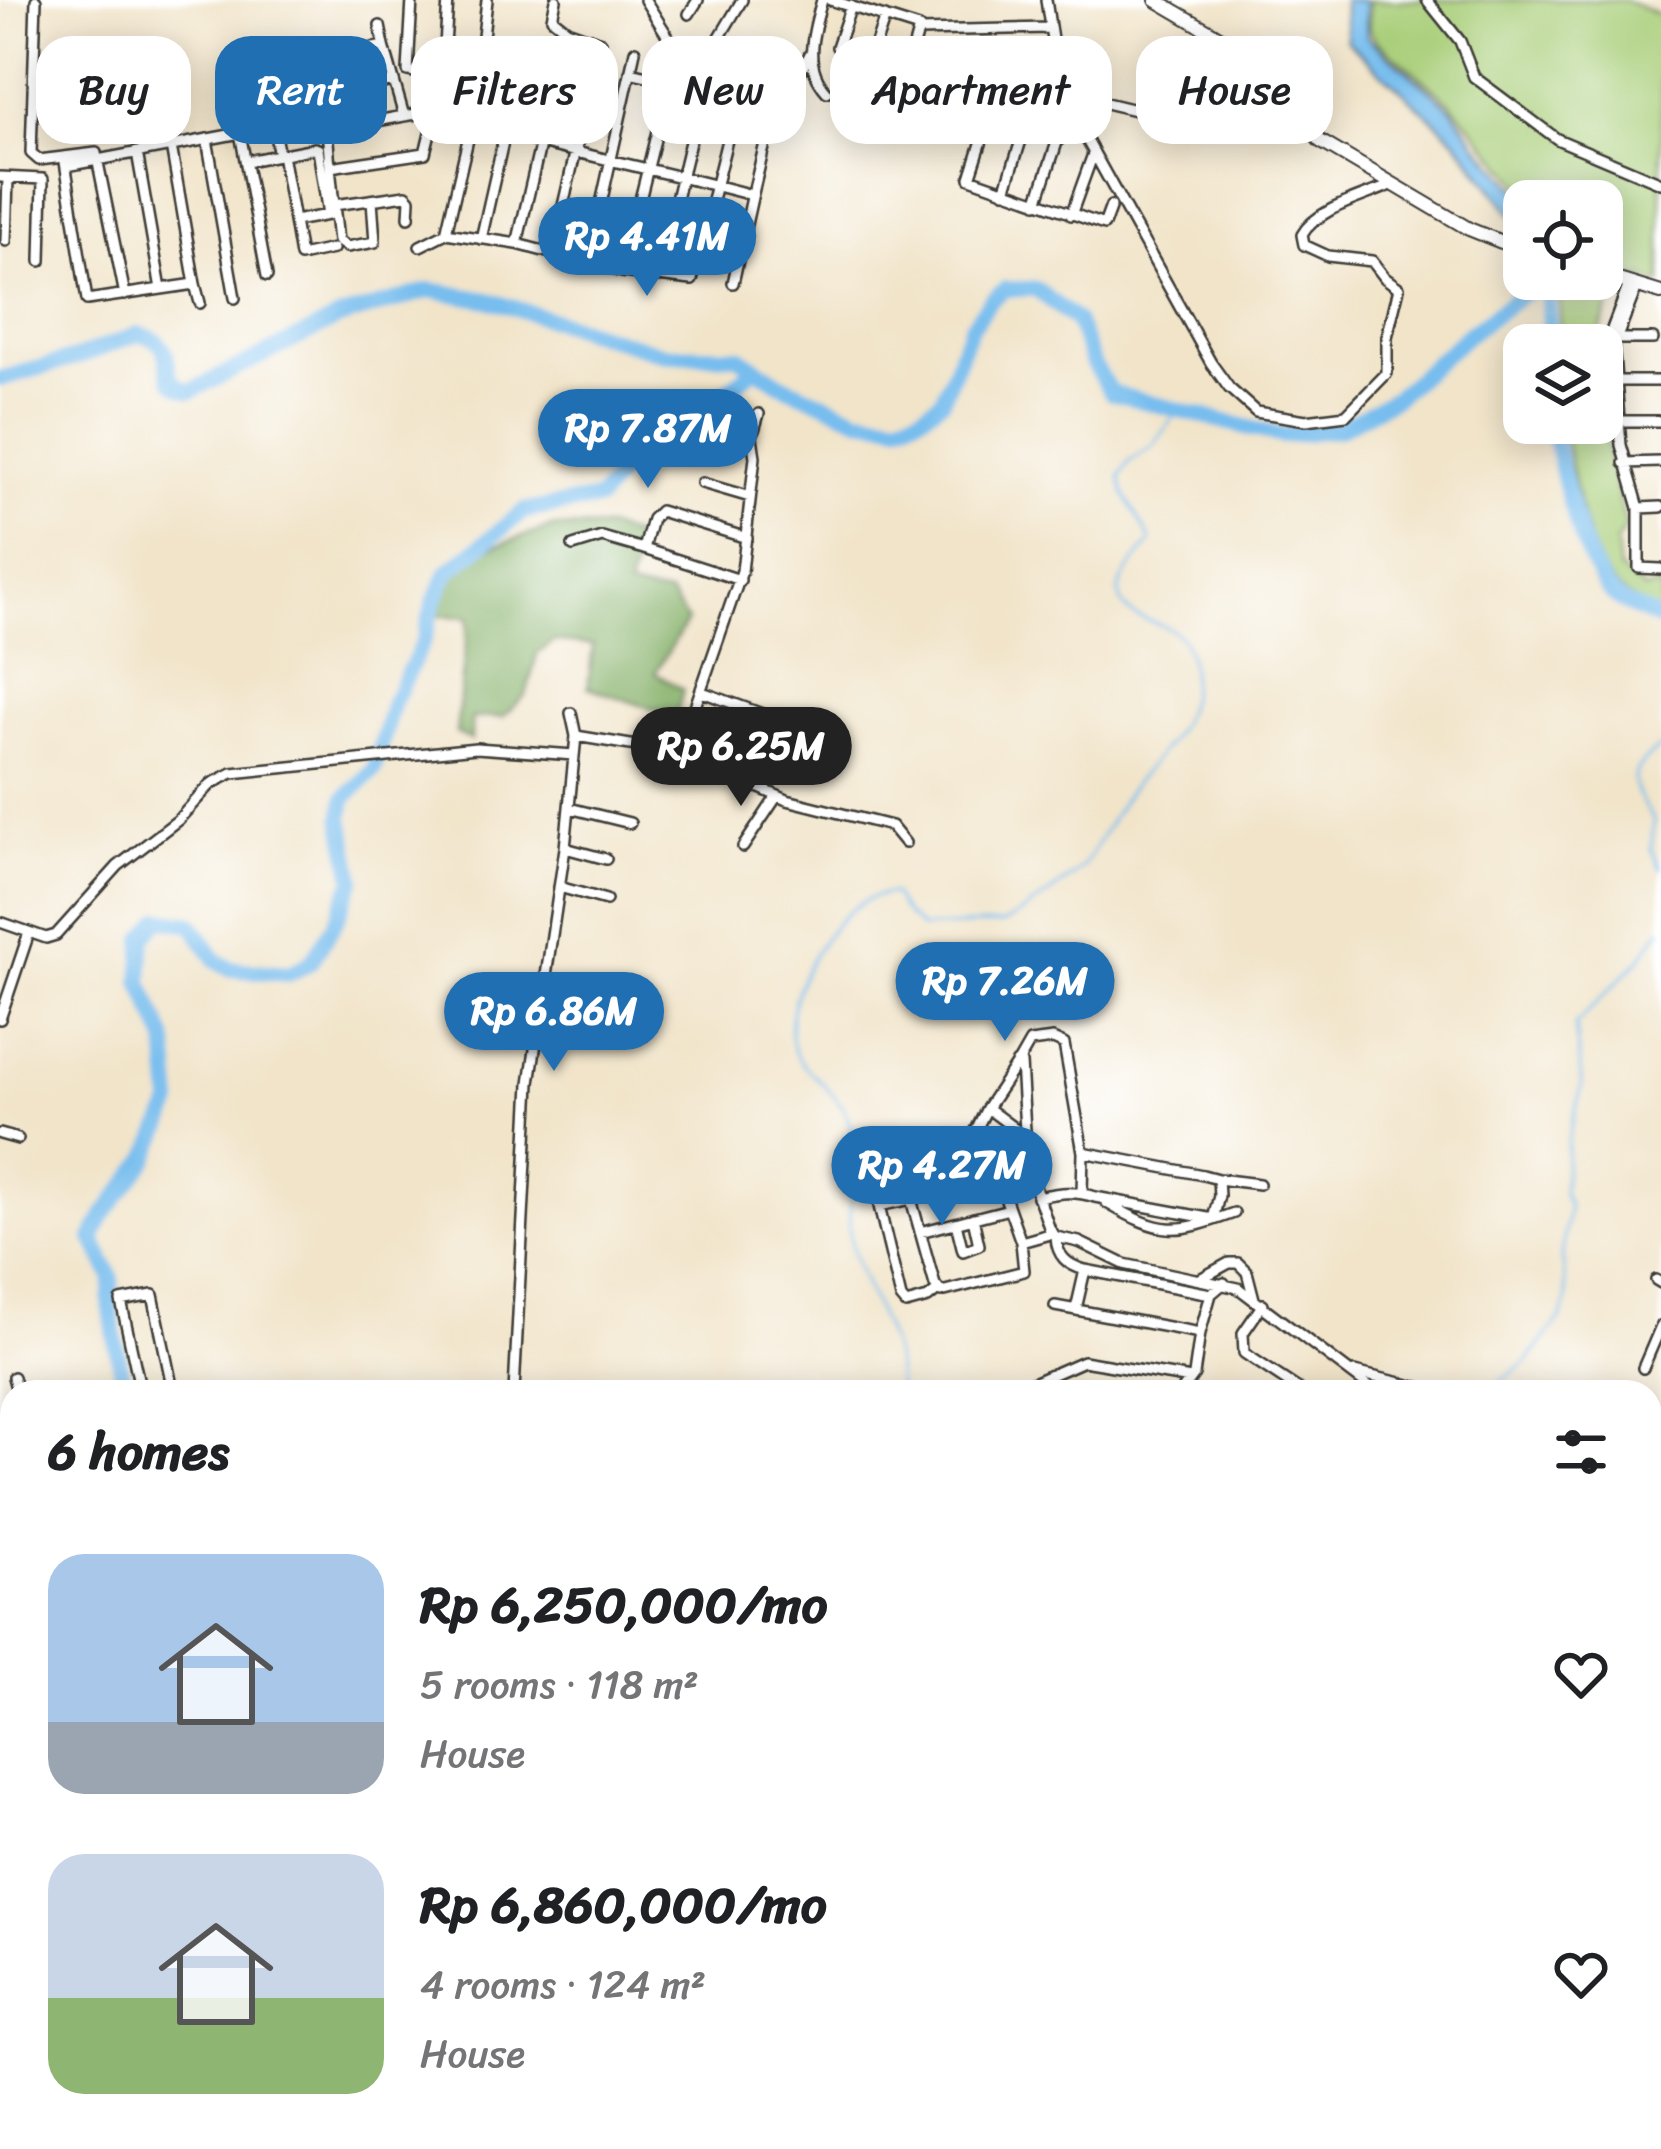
<!DOCTYPE html>
<html lang="en">
<head>
<meta charset="utf-8">
<style>
	body { margin:0; font-family:Sriracha,sans-serif; background:#f2f2f2; color:#202124; height:100vh; display:flex; flex-direction:column; font-size:45px; white-space:nowrap }
	* { box-sizing:border-box; margin:0 }
	p { font-size:39px; color:#757577 }
	.icon { flex:none; width:66px; height:66px; fill:none; stroke:currentColor; stroke-width:2; stroke-linecap:round; stroke-linejoin:round }
	.map { position:relative; flex:1; overflow:hidden }
	.details { position:absolute; left:0px; top:1380px; width:1662px; height:771px; display:flex; flex-direction:column; background:#fff; border-radius:36px 36px 0 0; box-shadow:0 6px 30px #0003 }
	.details>* { flex:none }
	.guide { position:absolute; left:36px; top:36px; width:1590px; height:108px; display:flex; gap:24px }
	.fabs { position:absolute; left:1503px; top:180px; display:grid; gap:24px }
	.fabs a { display:grid; place-items:center; width:120px; height:120px; border-radius:24px; background:#fff; box-shadow:0 6px 30px #0003; font-size:60px }
	.price { position:absolute; translate:-50% -102px; padding:0 27px; border-radius:42px; background:#1f6fb2; color:#fff; font-size:39px; line-height:78px; filter:drop-shadow(0 3px 6px #0008) }
	.price::after { content:''; position:absolute; left:50%; top:72px; width:36px; height:27px; margin-left:-18px; background:inherit; clip-path:polygon(0 0,100% 0,50% 100%) }
	.price.active { background:#222; color:#fff }
	ul { padding:0; list-style:none }
	li { display:flex; align-items:center; gap:36px; height:300px; padding:0 48px }
	li span { display:grid; place-items:center; flex:none; width:336px; height:240px; border-radius:36px; color:#555 }
	li>.icon { margin-inline-start:auto }
	span .icon { width:144px; height:144px; fill:#fffc; stroke-width:1 }
	li b { font-size:51px }
	h2 { display:flex; justify-content:space-between; align-items:center; height:144px; padding:0 48px; font-size:51px }
	.chip { padding:0 42px; border-radius:36px; background:#fff; box-shadow:0 6px 30px #0003; font-size:42px; line-height:108px }
	.chip.active { background:#1f6fb2; color:#fff }
	.map>svg:first-child { display:block }
	.green { fill:#a7cd77; stroke:#62744a; stroke-width:3 }
	.forest { fill:#85b068; stroke:#506642; stroke-width:3 }
	.water { fill:#77bdee; stroke:#4a6c85; stroke-width:3 }
	.lines { fill:none; stroke-linecap:round; stroke-linejoin:round }
	.stream { stroke:#77bdee; stroke-width:3 }
	.river { stroke:#77bdee; stroke-width:16 }
	.minor-casing { stroke:#3c3a36; stroke-width:14 }
	.tertiary-casing { stroke:#3c3a36; stroke-width:16 }
	.primary-casing { stroke:#3c3a36; stroke-width:20 }
	.minor { stroke:#fff; stroke-width:9 }
	.tertiary { stroke:#fff; stroke-width:12 }
	.primary { stroke:#fff; stroke-width:15 }
</style>
</head>
<body>
<div class="map">
<svg width="1661" height="2149" viewBox="0 0 1661 2149">
	<rect width="100%" height="100%" fill="#fff"/>
	<filter id="ink" filterUnits="userSpaceOnUse"><feTurbulence type="fractalNoise" baseFrequency=".00833" numOctaves="2"/><feDisplacementMap in="SourceGraphic" scale="24" xChannelSelector="R" yChannelSelector="G"/><feConvolveMatrix kernelMatrix="1 2 1 2 8 2 1 2 1" color-interpolation-filters="sRGB"/></filter>
	<filter id="wash" filterUnits="userSpaceOnUse"><feTurbulence type="fractalNoise" baseFrequency=".004" numOctaves="4" result="noise"/><feDisplacementMap in="SourceGraphic" scale="48" xChannelSelector="R" yChannelSelector="G"/><feGaussianBlur stdDeviation="2.7" result="paint"/><feColorMatrix in="noise" values="0 0 0 0 0 0 0 0 0 0 0 0 0 0 0 0 0 1.4 0 .05"/><feComposite in="paint" operator="in"/></filter>
	<g filter="url(#wash)">
		<rect width="100%" height="100%" fill="#f1e4c9"/>
		<!-- green -->
		<path class="green" d="M1369,0H1625L1661,16V284L1602,267V201H1535L1451,103L1376,40L1369,29Z
			M1561,279L1613,293L1596,345H1559Z
			M1602,412L1612,475L1626,526L1616,543L1619,569L1644,590L1661,586V614C1644,606 1626,598 1613,584C1584,552 1570,465 1563,423H1602Z"/>
		<!-- forest -->
		<path class="forest" d="M552,527L609,528L641,538L628,588L670,595L687,621L655,673L683,690L676,717L588,687L593,645L554,641L537,654L526,695L503,717L472,718L471,740L456,733L469,617L424,615L452,560Z
			M57,2139H112V2146L116,2149H53Z
			M746,2139H822L827,2148L741,2149Z"/>
		<!-- water -->
		<path class="water" d="M1343,0H1365L1367,37L1452,109L1477,144L1528,201H1524V231L1457,141L1347,41Z"/>
		<g class="lines">
			<!-- stream -->
			<path class="stream" d="M1661,747C1617,778 1636,788 1654,822L1651,849L1661,868
				M898,1392C900,1334 859,1293 850,1236C846,1204 860,1168 853,1136C844,1087 801,1075 793,1047C778,996 837,891 893,894L905,913L921,928L1002,924C1018,917 1074,877 1084,865C1103,838 1116,805 1138,779C1172,740 1203,706 1187,649C1177,615 1125,628 1120,596C1117,578 1141,555 1151,541L1124,493L1120,476L1129,462L1153,446L1179,410
				M1486,1392L1526,1363L1562,1316L1567,1299L1562,1255L1569,1206L1563,1193L1568,1139L1582,1086L1575,1025L1639,960L1661,929
				M767,2149L778,2139
				M1438,2149L1443,2139"/>
			<!-- river -->
			<path class="river" d="M1548,279L1549,345
				M0,379L79,357L138,334C145,336 153,337 158,342C178,361 155,381 191,391L339,318L430,290L488,300L665,354L738,356L781,384L859,418L898,423L923,414L942,400L971,327L990,301L1005,289H1036L1076,321L1092,362L1111,393L1281,436L1339,429L1396,397L1467,335L1543,279
				M1552,423C1559,465 1583,575 1618,599C1631,608 1648,613 1661,621
				M132,1392L123,1381L115,1337L110,1303L112,1278L93,1239L104,1215L148,1158L172,1104L167,1042L141,982L144,938L160,919L192,924L216,960L231,969L289,974L311,962L335,923L354,879L342,818L345,798L374,770L393,702L424,640L434,602L448,572L524,511L599,499L645,442L652,436L677,433L756,367
				M92,2149L95,2139"/>
		</g>
	</g>
	<g filter="url(#ink)">
		<g class="lines">
			<defs>
				<path id="minor" d="M36,0L31,153L39,160L96,153L125,295
					M412,0L408,71L459,78
					M645,0L677,51
					M822,0C813,33 802,65 827,92
					M830,0L919,28L907,71L912,74L1045,65L1054,59
					M1046,0L1060,92L1211,363L1229,388L1256,412L1306,420L1346,415L1387,373V337L1399,288L1385,278L1372,261L1328,256L1304,245L1302,235C1317,208 1364,197 1391,185
					M1427,0L1460,41L1474,77L1557,139L1661,183
					M689,14L698,0
					M380,26L384,46
					M919,31L1048,28
					M715,45L742,0
					M837,47L851,6
					M321,51L330,167L425,153L437,104C463,95 486,127 511,135C589,157 670,173 748,194L753,193L767,135L811,52
					M738,57L792,86
					M322,58L384,46L404,116L435,111
					M870,61L885,17
					M1006,66L970,178L1104,225L1111,206
					M630,72L669,81
					M479,73L487,0
					M443,76L448,0
					M1060,92L1152,114L1180,82L1213,32
					M324,95L394,81
					M327,130L404,116
					M240,133L243,125L272,121L279,155
					M207,139L235,298
					M171,146L195,284
					M137,152L161,289
					M247,161L315,148L318,149L328,215L294,221L282,154
					M65,162L87,300L195,284L200,303
					M66,166L240,133L267,276
					M330,167L334,205L406,195L410,199L409,217
					M0,177L43,179L41,261
					M1005,191L1045,65
					M1037,203L1068,109
					M334,205L338,241L347,247L375,242L372,200
					M1071,215L1093,154
					M294,221L300,256L333,249
					M446,233L517,244L622,272L692,280L736,104
					M481,239L505,133
					M6,241L8,178
					M517,244L567,30
					M420,246L446,233L474,114
					M552,253L601,42L567,30L552,18L556,0
					M588,262L635,51
					M622,272L677,51L736,104L773,123
					M657,277L705,80
					M733,283L753,193
					M1629,284L1612,329L1621,445L1639,508V568L1661,569
					M1614,334L1619,332L1637,286
					M1614,339H1653
					M1614,381H1661
					M1619,421H1661
					M1624,463L1661,462
					M702,483L750,497
					M1639,508L1661,507
					M573,546L602,537L644,549L652,519L660,511L747,538
					M644,549L740,580
					M702,692L776,719
					M571,713L576,736
					M679,753L787,800L891,826L905,843
					M569,808L630,823
					M743,847L777,796
					M565,848L606,859
					M559,887L606,900
					M0,922L46,938L56,935L118,866L178,820L211,784L232,773L476,748L574,755
					M0,1019L29,933
					M1018,1063L1030,1042L1053,1039L1064,1044L1083,1152
					M0,1134L18,1139
					M971,1140L987,1108
					M1027,1164L1021,1063H1017L987,1108L1015,1129L1050,1230L1056,1237L1079,1242L1124,1264L1238,1288L1376,1392
					M1218,1179L1259,1184
					M1037,1197C1059,1193 1073,1190 1095,1197L1213,1219L1219,1196L1218,1179L1203,1175L1083,1152L1082,1193
					M911,1199L879,1206L887,1168L946,1150L943,1139L947,1137C983,1146 984,1134 997,1174
					M1107,1203C1163,1236 1176,1234 1234,1213
					M879,1206L901,1298L906,1304L928,1298L938,1290
					M956,1223L963,1251L979,1245L973,1218
					M920,1232L1009,1209
					M1056,1237C1057,1256 1067,1265 1085,1270L1211,1294L1224,1283
					M1021,1242L997,1174L911,1199L935,1285L941,1292L1024,1271L1021,1242L1053,1233
					M1200,1279L1229,1263H1238L1247,1272L1254,1299
					M1656,1280L1661,1283
					M1263,1304L1243,1333L1244,1353L1303,1392
					M1055,1306L1200,1333L1211,1294
					M1076,1309L1085,1270
					M1643,1368L1661,1326
					M1354,1372L1439,1392
					M13,1377L17,1392
					M141,1392L121,1301L153,1295L171,1381L164,1392
					M514,1392L530,1083L565,848L576,736L679,753L742,571L755,457L752,437L759,414
					M1012,1392L1083,1361L1191,1379
					M1181,1392L1194,1375L1200,1333
					M1650,1417V1423
					M1650,1433L1661,1439
					M0,1473H12
					M0,1579H1
					M0,1728L12,1732
					M0,2106L5,2103L8,2090
					M284,2139L285,2149
					M394,2139L395,2149
					M605,2139L606,2149
					M1173,2139L1182,2149
					M1233,2139L1241,2149
					M435,2149V2139
					M480,2149L482,2139
					M549,2149V2139
					M698,2149V2139
					M939,2149L940,2139
					M1137,2149L1138,2139
					M1285,2149L1289,2139"/>
				<path id="tertiary" d="M1156,0L1245,52L1320,141L1469,229L1524,251
					M1602,275L1661,293"/>
				<path id="primary" d="M1650,1525L1661,1524
					M0,1950L12,1955"/>
			</defs>
			<!-- minor casing -->
			<use href="#minor" class="minor-casing"/>
			<!-- tertiary casing -->
			<use href="#tertiary" class="tertiary-casing"/>
			<!-- primary casing -->
			<use href="#primary" class="primary-casing"/>
			<!-- minor -->
			<use href="#minor" class="minor"/>
			<!-- tertiary -->
			<use href="#tertiary" class="tertiary"/>
			<!-- primary -->
			<use href="#primary" class="primary"/>
		</g>
	</g>
</svg>
<div class="fabs">
<a><svg class="icon" aria-label="locate" viewBox="0 0 24 24"><circle cx="12" cy="12" r="6"/><path d="M12 2v4M12 18v4M2 12h4M18 12h4"/></svg></a>
<a><svg class="icon" aria-label="layers" viewBox="0 0 24 24"><path d="M12 4l9 5-9 5-9-5zM3 14l9 5 9-5"/></svg></a>
</div>
<b class="price" style="left:647px;top:299px">Rp 4.41M</b>
<b class="price" style="left:648px;top:491px">Rp 7.87M</b>
<b class="price active" style="left:741px;top:809px">Rp 6.25M</b>
<b class="price" style="left:1005px;top:1044px">Rp 7.26M</b>
<b class="price" style="left:554px;top:1074px">Rp 6.86M</b>
<b class="price" style="left:942px;top:1228px">Rp 4.27M</b>
<div class="guide">
<a class="chip">Buy</a>
<a class="chip active">Rent</a>
<a class="chip">Filters</a>
<a class="chip">New</a>
<a class="chip">Apartment</a>
<a class="chip">House</a>
</div>
<section class="details">
<h2>6 homes<svg class="icon" aria-label="filters" viewBox="0 0 24 24"><path d="M4 7h16M4 17h16"/><circle cx="9" cy="7" r="2"/><circle cx="15" cy="17" r="2"/></svg></h2>
<ul>
<li><span style="background:linear-gradient(#a9c7e8 70%,#9aa5b1 0)"><svg class="icon" aria-label="home" viewBox="0 0 24 24"><path d="M3 11l9-7 9 7M6 9v11h12V9"/></svg></span><div><b>Rp 6,250,000/mo</b><p>5 rooms · 118 m²</p><p>House</p></div><svg class="icon" aria-label="heart" viewBox="0 0 24 24"><path d="M12 20l-8-8c-3-5 5-10 8-4 3-6 11-1 8 4z"/></svg></li>
<li><span style="background:linear-gradient(#c9d6e8 60%,#8fb573 0)"><svg class="icon" aria-label="home" viewBox="0 0 24 24"><path d="M3 11l9-7 9 7M6 9v11h12V9"/></svg></span><div><b>Rp 6,860,000/mo</b><p>4 rooms · 124 m²</p><p>House</p></div><svg class="icon" aria-label="heart" viewBox="0 0 24 24"><path d="M12 20l-8-8c-3-5 5-10 8-4 3-6 11-1 8 4z"/></svg></li>
</ul>
</section>
</div>
</body>
</html>
